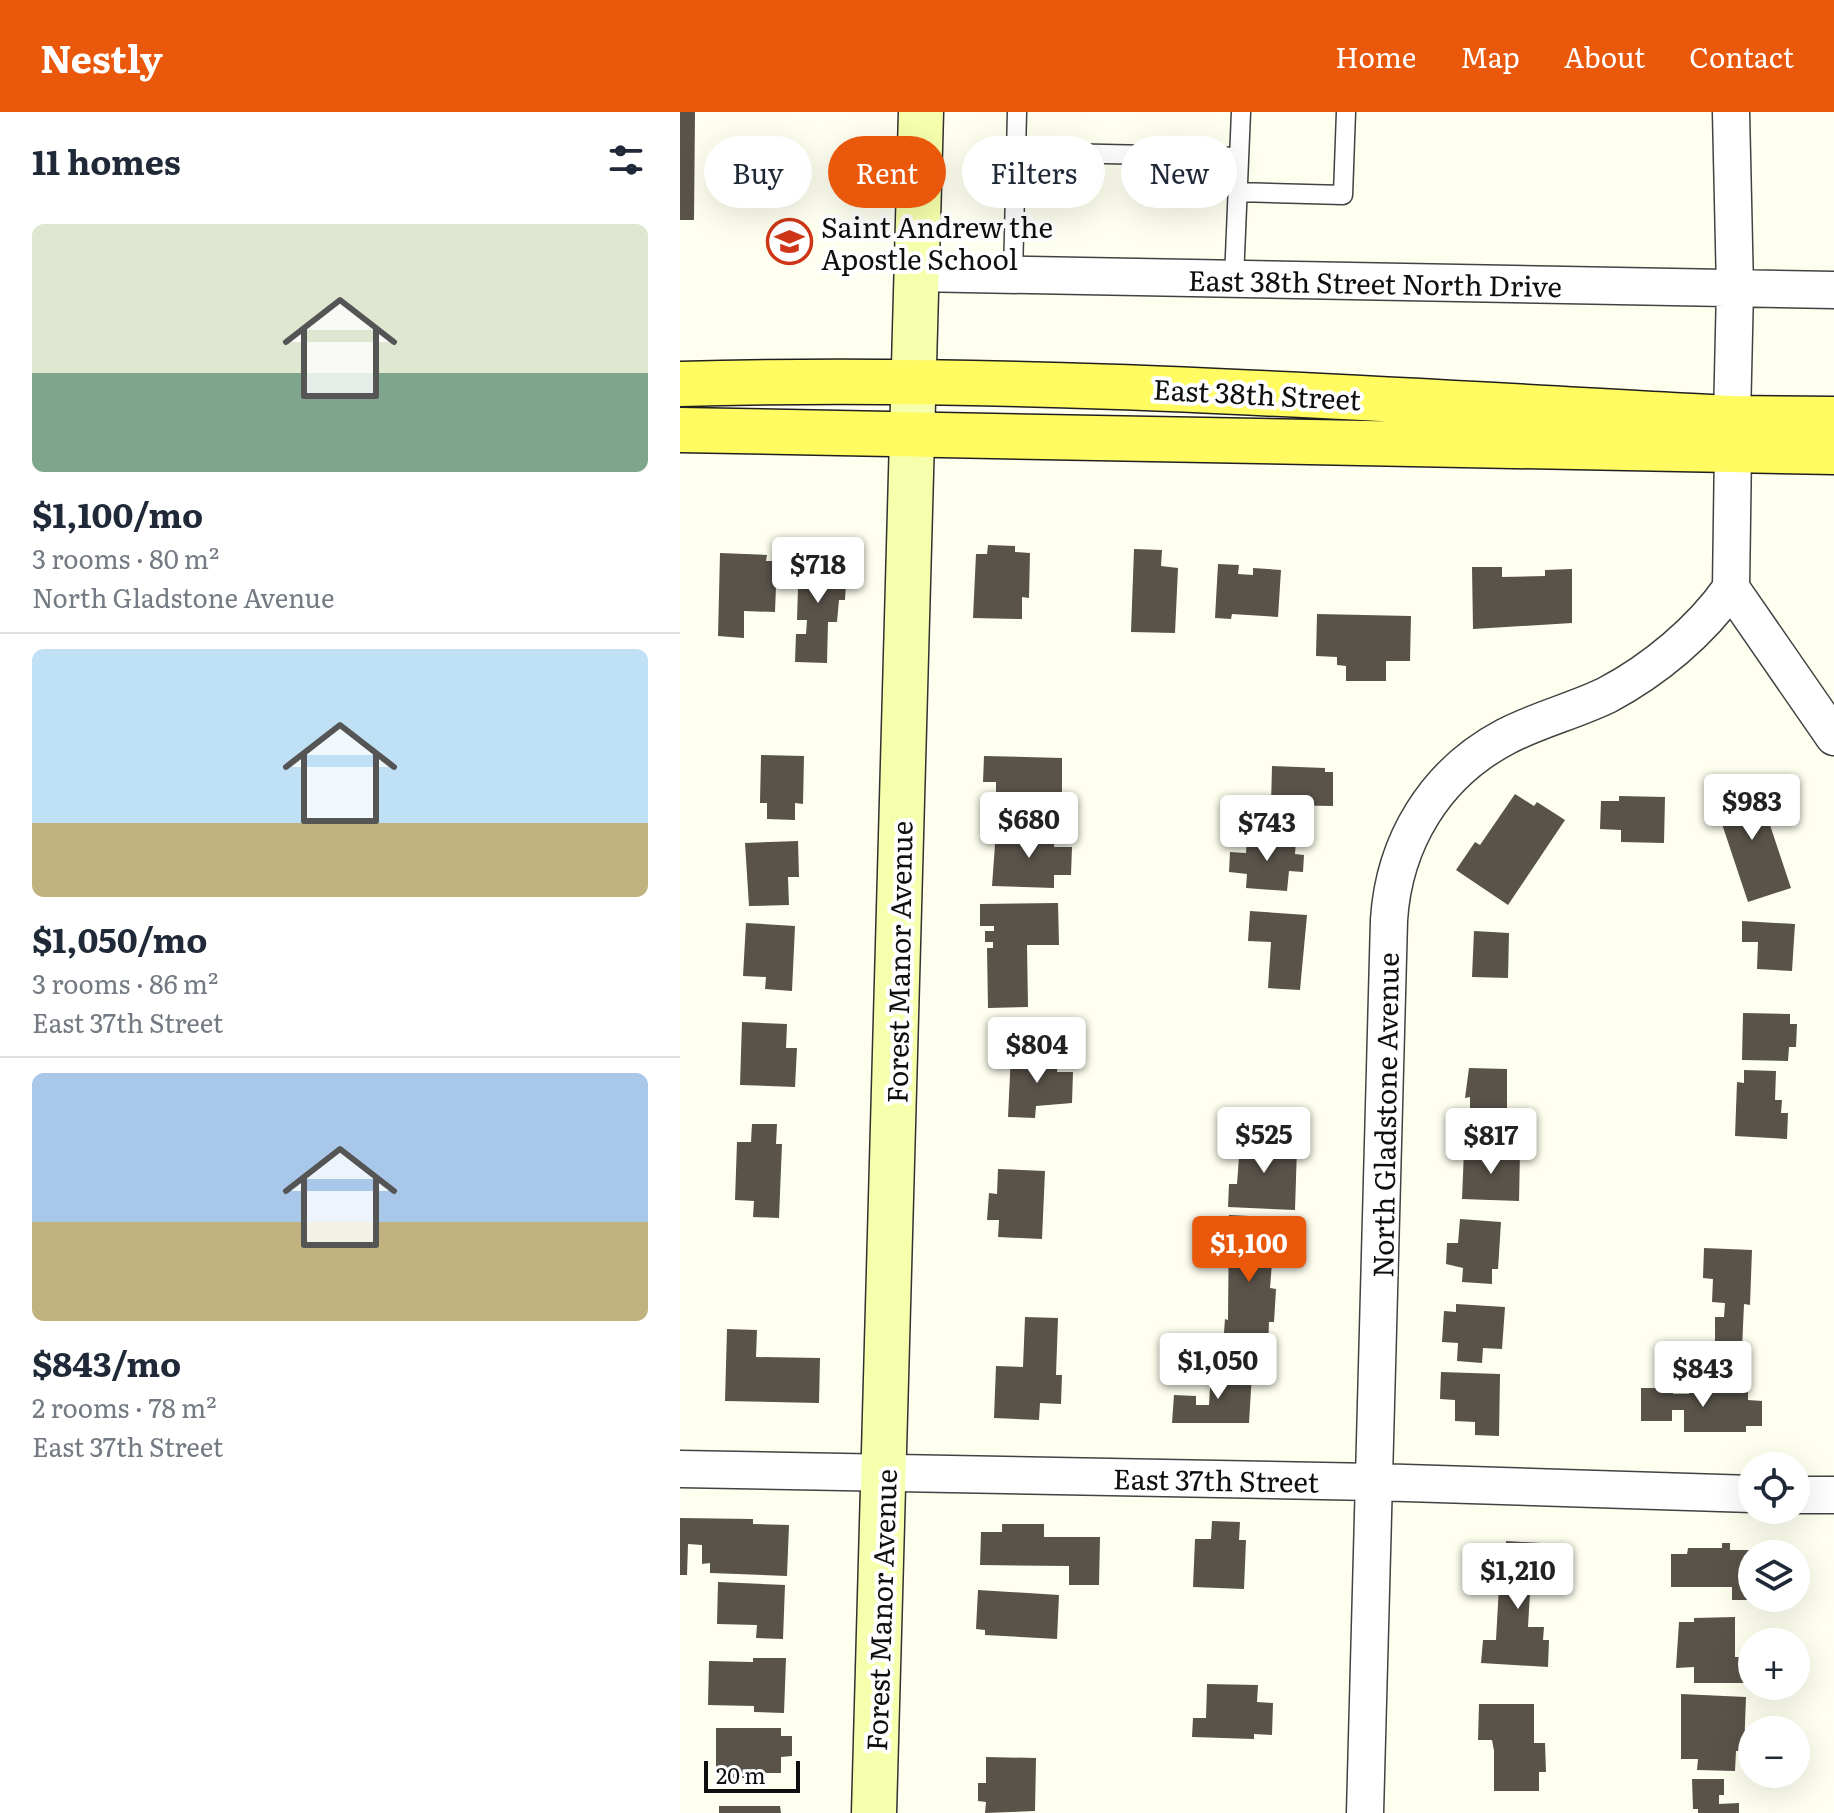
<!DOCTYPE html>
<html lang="en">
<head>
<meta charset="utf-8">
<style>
	body { margin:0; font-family:Literata,serif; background:#f2f2f3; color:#1f2937; height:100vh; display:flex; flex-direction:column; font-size:30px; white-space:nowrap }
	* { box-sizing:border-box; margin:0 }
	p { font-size:26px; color:#747a83 }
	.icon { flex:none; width:44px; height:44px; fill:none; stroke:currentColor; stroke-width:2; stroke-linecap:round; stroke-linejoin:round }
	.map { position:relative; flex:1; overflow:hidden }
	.sheet { display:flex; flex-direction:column; background:#fff; width:680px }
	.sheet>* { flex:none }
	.banner { position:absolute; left:24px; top:24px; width:760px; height:72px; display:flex; gap:16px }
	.buttons { position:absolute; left:1058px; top:1340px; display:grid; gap:16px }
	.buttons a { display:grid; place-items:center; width:72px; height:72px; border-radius:50%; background:#fff; box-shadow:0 8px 32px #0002; font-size:40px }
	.scale { position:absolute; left:24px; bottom:20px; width:96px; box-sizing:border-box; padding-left:8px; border:4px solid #0f0f0f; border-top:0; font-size:22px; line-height:28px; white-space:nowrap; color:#0f0f0f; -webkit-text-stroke:6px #fff; paint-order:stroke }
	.price { position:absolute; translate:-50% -68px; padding:0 18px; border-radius:8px; background:#fff; color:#222; font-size:26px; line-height:52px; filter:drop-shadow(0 2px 4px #0008) }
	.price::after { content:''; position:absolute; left:50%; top:48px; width:24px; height:18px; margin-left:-12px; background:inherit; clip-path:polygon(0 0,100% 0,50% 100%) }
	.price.current { background:#ea580c; color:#fff }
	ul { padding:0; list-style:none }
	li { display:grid; align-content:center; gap:16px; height:424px; padding:0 32px }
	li+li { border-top:2px solid #e0e1e3 }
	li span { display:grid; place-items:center; height:248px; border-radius:12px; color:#555 }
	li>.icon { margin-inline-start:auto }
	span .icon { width:144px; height:144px; fill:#fffc; stroke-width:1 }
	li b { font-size:34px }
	h2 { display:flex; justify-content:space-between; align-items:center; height:96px; padding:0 32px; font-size:34px }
	.tag { padding:0 28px; border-radius:36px; background:#fff; box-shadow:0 8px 32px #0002; font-size:28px; line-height:72px }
	.tag.current { background:#ea580c; color:#fff }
	header { display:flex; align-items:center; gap:48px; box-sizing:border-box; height:112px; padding:0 40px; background:#ea580c; color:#fff }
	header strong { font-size:38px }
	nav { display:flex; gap:44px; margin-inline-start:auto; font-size:28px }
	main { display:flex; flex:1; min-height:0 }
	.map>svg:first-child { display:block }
	.building { fill:#59534a }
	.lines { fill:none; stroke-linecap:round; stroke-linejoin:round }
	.lane-casing { stroke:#424242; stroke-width:21 }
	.street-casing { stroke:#424242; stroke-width:39 }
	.secondary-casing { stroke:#313131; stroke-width:47 }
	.primary-casing { stroke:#202020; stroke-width:47 }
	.lane { stroke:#fff; stroke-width:18 }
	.street { stroke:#fff; stroke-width:36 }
	.secondary { stroke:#f6ffab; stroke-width:44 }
	.primary { stroke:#fffb60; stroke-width:44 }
	.labels { text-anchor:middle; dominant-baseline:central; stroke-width:8; stroke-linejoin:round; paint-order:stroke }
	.poi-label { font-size:28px; fill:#0f0f0f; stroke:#fff; text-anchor:start }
	.street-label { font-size:28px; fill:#0f0f0f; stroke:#fff }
</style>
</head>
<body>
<header>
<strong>Nestly</strong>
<nav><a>Home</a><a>Map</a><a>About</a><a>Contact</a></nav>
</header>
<main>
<section class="sheet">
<h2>11 homes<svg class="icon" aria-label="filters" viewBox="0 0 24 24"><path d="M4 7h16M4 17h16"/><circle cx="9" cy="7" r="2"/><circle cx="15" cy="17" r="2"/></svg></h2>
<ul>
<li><span style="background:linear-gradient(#dfe7d0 60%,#7fa58c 0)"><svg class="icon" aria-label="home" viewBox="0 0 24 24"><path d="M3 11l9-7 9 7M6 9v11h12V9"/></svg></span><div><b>$1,100/mo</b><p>3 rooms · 80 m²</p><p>North Gladstone Avenue</p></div></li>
<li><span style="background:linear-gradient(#bfe0f5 70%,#c2b280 0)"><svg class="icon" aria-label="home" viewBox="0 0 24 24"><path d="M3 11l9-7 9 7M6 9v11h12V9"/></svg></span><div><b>$1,050/mo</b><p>3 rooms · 86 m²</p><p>East 37th Street</p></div></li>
<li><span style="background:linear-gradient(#a9c7e8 60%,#c2b280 0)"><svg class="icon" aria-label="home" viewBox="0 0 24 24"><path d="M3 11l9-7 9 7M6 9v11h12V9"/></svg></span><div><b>$843/mo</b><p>2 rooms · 78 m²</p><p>East 37th Street</p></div></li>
</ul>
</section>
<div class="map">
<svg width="1154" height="1701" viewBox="0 0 1154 1701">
	<rect width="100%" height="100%" fill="#fffff0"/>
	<!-- building -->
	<path class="building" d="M0,0H15L14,108H0Z
		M308,433L335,434V440L350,441L349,486L342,485V507L293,506L296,442H307Z
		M454,437L482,438L481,454L498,456L495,521L451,520Z
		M40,441L87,443L86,449H97L95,500L64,499V526L38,524Z
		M119,443L161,444L160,472H166L165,488H159L157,510H148L147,551L115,550L116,522H126L127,508H117Z
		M538,452L559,453L558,462L573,463V456L601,458L598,505L552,502L551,507L535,506Z
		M792,455H822V465L865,464V458L892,457V511L793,517Z
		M637,502L731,504L730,549H706V569H666V554L657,553V545L636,544Z
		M81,643L124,644L123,692L115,691V708L87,707V691H80Z
		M304,644L382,646V689L316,688V670H303Z
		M592,654L645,656V660H653V694L591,693Z
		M1076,671L1111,776L1068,790L1033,685Z
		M835,682L854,694L857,690L885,708L828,793L776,758L795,730L800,733Z
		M939,684L985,685L984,731L941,730V718L920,717L921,689H939Z
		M316,719L375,721L374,735H392L391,763H374V776L312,774Z
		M567,725L616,729L615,742L624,743L623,760L609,759L607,779L566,776L567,762L549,760L550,740L566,741Z
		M118,729L119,765H108L109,793L69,794L65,731Z
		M378,791L379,833H347L348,895L308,896L307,836H313V830H305V819H314V814H300V792Z
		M570,799L627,803L620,878L588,876L591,830L568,829Z
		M1062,809L1115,812L1112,859L1077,857L1078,830H1062Z
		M66,811L115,814L112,879L85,877L86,865L63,864Z
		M794,819L829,821L828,866L792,865Z
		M1063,901L1110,902V912H1117L1116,935H1109L1108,949L1062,948Z
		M62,910L107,912L106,936H117L115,975L60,973Z
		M331,942L378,944L377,960H393L392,991L356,994L355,1006L328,1005Z
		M789,956L827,957V1004H790V985L785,986Z
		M1064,958L1096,959L1095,988H1102L1101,1001H1108L1107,1027L1055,1024L1057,970L1064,971Z
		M72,1012H97L96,1032H102L99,1106L73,1105L74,1089L55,1088L57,1030H71Z
		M561,1018L584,1019L583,1035H617L615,1098L548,1095L549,1072H557Z
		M784,1038L840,1040L839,1089L782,1087Z
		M318,1057L365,1059L362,1127L318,1125L319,1108H307L309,1081L317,1082Z
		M549,1103L589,1105L587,1151H592L590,1176L596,1177L594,1210H589L588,1236L543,1234L545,1207L548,1208Z
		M780,1107L821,1110L818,1157H812V1172L782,1170L783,1156L766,1152L767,1131H778Z
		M1024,1136L1072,1138L1070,1193L1064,1192L1062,1237L1035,1236V1205H1044L1045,1191L1032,1190L1033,1167L1023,1166Z
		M776,1192L825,1195L822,1237L803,1236L802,1251L777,1249L778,1231L762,1230L764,1199L776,1200Z
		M345,1205L378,1206L376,1263H382L381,1292L360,1291L359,1308L314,1306L316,1254L343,1255Z
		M47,1217L77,1218L76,1245L140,1246L139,1291L45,1289Z
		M531,1259L572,1261L569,1311H492L494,1283L516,1284V1293H529Z
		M761,1260L820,1262L819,1324L795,1323V1310L775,1309V1288L760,1287Z
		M961,1276H993V1282H1009V1278H1068V1288L1082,1289V1314H1066V1320H1004V1298H992V1309H961Z
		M0,1406L73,1407V1412L109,1413L107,1464L30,1461V1451L22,1452V1433L8,1432L7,1463H0Z
		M532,1409L560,1410L559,1428H566L564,1477L513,1475L515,1427H531Z
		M322,1412H364V1425H420L419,1473H389V1454L300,1453L301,1420H322Z
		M826,1429L861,1431L859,1480H850L848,1515H864L863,1528H869L868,1555L801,1551L803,1528H816L820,1456L825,1457Z
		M1042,1431H1050V1438H1085V1442H1072V1488H1052V1475H991V1442H1007L1008,1436H1042Z
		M38,1470L105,1473L103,1527L76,1526L77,1513L37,1512Z
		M298,1478L379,1483L377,1527L305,1523V1518L296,1517Z
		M1055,1505V1545H1067V1571H1014V1555L996,1556L999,1510H1014V1506Z
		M73,1546H106L104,1601L74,1600V1594L28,1593L29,1549L73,1550Z
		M527,1572L578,1573L577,1590L593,1591L592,1623L574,1622V1627L512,1625L513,1606H526Z
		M1001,1582L1066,1585L1064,1639H1056L1055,1659L1017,1658L1018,1647H1001Z
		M799,1592H854V1631H865L866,1660H859V1679H814V1639L812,1628H798Z
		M36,1616H101V1624H112V1644L101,1645V1661H70V1666H53L52,1658H36Z
		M306,1645L356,1646L355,1699L305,1701L306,1690L298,1689V1671H306Z
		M1012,1667H1044V1683H1039V1692L1059,1691V1701H1018V1697H1013Z
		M39,1694H100L101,1701H39Z"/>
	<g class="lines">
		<defs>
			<path id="lane" d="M335,40L559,45
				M557,80L663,83L666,0
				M333,163L337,0
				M554,167L561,0"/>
			<path id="street" d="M1051,0L1055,177L1052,306
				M235,161L1154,178
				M1053,337L1051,476L1154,625
				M0,1357L694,1370L1072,1382
				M1116,1383H1154
				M685,1701L709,808C714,730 755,662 825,625C857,608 894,599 927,583C974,558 1020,520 1051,476"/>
			<path id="secondary" d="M194,1701L241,0"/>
			<path id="primary" d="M0,272C351,262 701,288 1052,306L1154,307
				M0,318L1154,340"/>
		</defs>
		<!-- lane casing -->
		<use href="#lane" class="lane-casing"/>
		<!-- street casing -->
		<use href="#street" class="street-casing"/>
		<!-- secondary casing -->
		<use href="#secondary" class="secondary-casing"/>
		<!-- primary casing -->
		<use href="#primary" class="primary-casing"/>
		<!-- lane -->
		<use href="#lane" class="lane"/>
		<!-- street -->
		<use href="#street" class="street"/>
		<!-- secondary -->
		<use href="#secondary" class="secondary"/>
		<!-- primary -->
		<use href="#primary" class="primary"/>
	</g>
	<!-- icons -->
	<defs>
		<symbol id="school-ring" viewBox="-11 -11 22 22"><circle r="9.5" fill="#fff" stroke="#ce3617" stroke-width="1.5"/><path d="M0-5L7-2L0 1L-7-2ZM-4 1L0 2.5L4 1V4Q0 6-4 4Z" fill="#ce3617"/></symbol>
	</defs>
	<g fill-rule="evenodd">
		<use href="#school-ring" x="84" y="104" width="51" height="51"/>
	</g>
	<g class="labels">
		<!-- poi labels -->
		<g class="poi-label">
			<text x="141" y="114">Saint Andrew the<tspan x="141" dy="32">Apostle School</tspan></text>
		</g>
		<!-- street labels -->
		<g class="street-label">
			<text transform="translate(695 170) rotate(1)">East 38th Street North Drive</text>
			<text transform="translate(577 281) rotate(3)">East 38th Street</text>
			<text transform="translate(218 850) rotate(-89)">Forest Manor Avenue</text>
			<text transform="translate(704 1003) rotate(-89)">North Gladstone Avenue</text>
			<text transform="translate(536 1367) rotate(1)">East 37th Street</text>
			<text transform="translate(200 1498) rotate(-88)">Forest Manor Avenue</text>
		</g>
	</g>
</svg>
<div class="buttons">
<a><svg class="icon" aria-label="locate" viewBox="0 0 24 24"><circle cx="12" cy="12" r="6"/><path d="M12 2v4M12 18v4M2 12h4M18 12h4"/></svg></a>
<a><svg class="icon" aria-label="layers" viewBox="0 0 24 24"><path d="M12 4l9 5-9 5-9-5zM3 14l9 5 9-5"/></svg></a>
<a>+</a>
<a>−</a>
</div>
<div class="scale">20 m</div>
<b class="price" style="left:138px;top:493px">$718</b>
<b class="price" style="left:1072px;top:730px">$983</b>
<b class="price" style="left:349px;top:748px">$680</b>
<b class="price" style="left:587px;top:751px">$743</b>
<b class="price" style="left:357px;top:973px">$804</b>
<b class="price" style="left:584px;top:1063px">$525</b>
<b class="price" style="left:811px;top:1064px">$817</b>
<b class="price current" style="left:569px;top:1172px">$1,100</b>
<b class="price" style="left:538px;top:1289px">$1,050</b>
<b class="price" style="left:1023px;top:1297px">$843</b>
<b class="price" style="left:838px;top:1499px">$1,210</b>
<div class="banner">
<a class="tag">Buy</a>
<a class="tag current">Rent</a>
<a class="tag">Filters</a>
<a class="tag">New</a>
</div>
</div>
</main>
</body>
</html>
